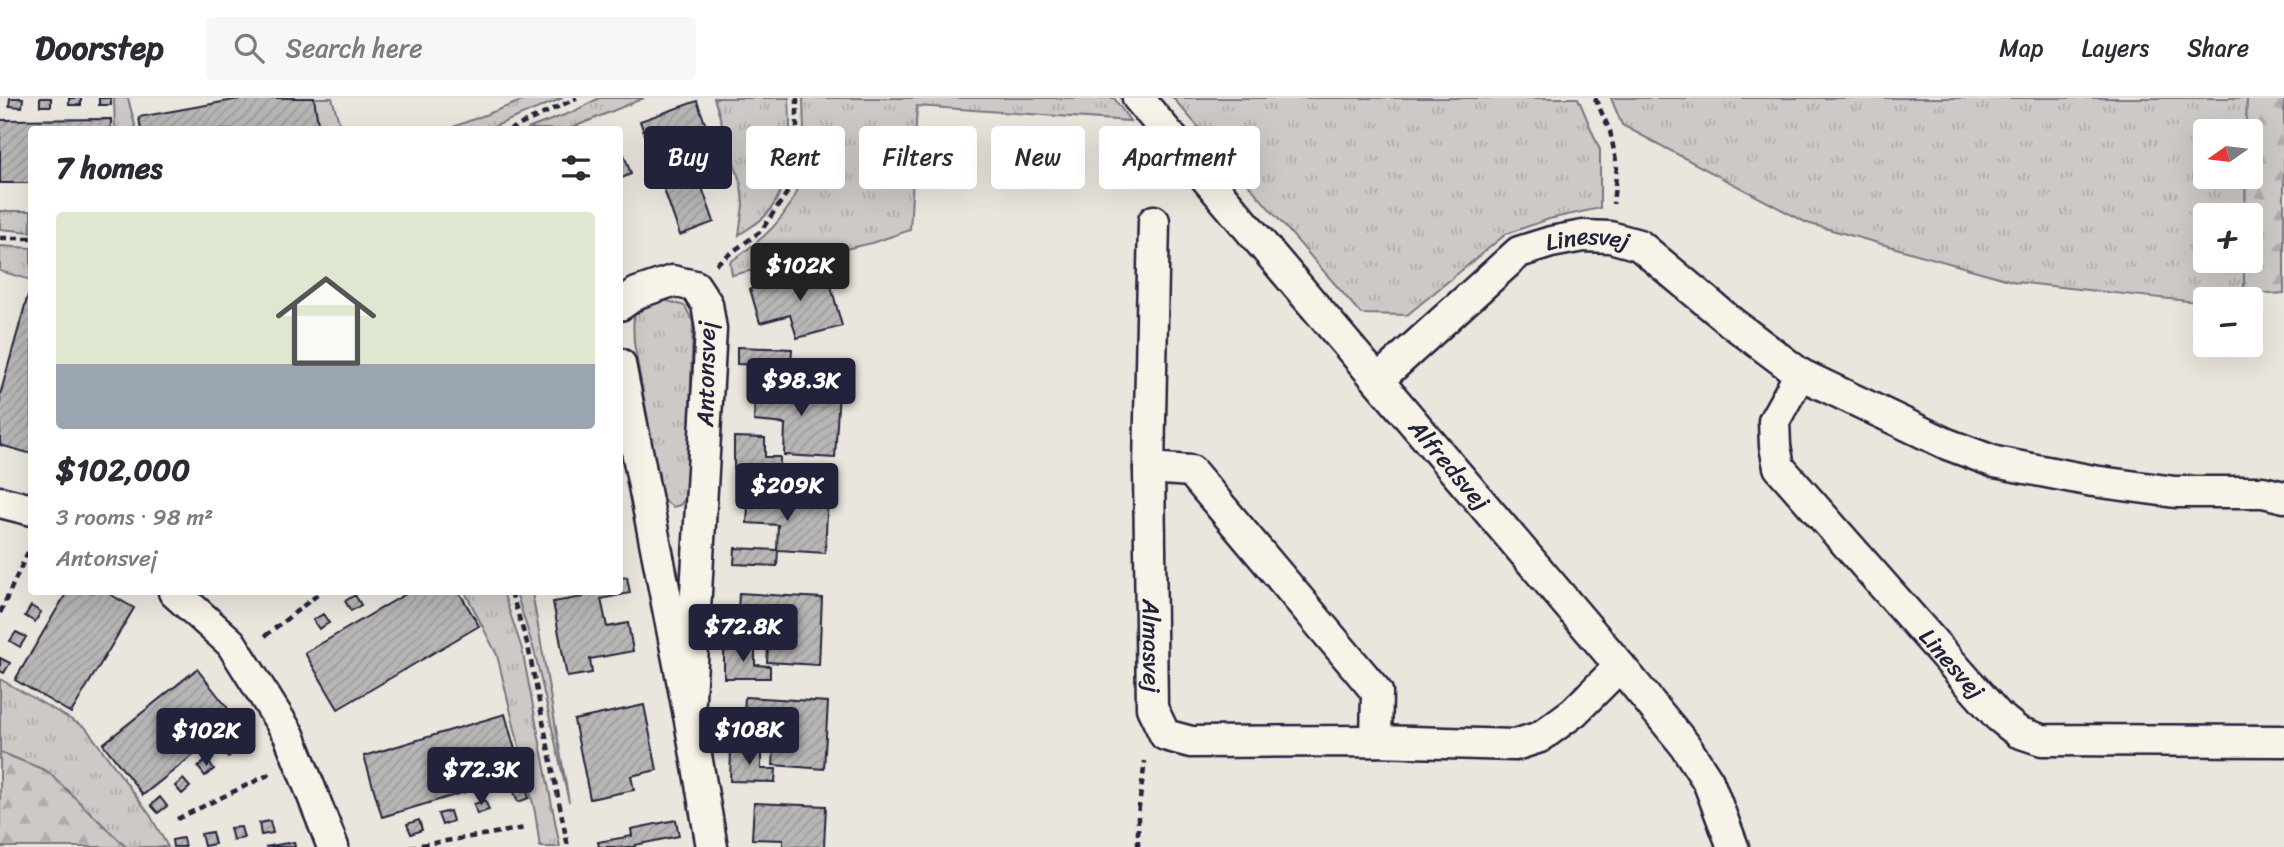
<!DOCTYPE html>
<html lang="en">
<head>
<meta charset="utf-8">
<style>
	body { margin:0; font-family:Sriracha,sans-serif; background:#f7f7f7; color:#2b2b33; height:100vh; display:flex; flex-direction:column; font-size:26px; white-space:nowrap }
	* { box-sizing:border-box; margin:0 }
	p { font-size:23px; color:#7c7c81 }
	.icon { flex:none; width:38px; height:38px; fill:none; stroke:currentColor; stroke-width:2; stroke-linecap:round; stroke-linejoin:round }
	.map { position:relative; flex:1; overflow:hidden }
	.details { position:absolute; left:28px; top:28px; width:595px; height:469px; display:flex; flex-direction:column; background:#fff; border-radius:7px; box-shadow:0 7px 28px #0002 }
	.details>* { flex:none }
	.top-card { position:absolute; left:644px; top:28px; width:665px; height:63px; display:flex; gap:14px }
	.needle { width:46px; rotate:256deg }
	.fabs { position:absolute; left:2193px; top:21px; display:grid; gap:14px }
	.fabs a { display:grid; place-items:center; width:70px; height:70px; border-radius:7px; background:#fff; box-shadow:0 7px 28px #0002; font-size:35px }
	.price { position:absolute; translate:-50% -60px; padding:0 16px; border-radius:7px; background:#22223b; color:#fff; font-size:23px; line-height:46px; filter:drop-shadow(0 2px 4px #0008) }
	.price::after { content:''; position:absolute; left:50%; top:42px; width:21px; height:16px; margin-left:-10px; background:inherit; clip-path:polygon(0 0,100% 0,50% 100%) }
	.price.on { background:#222; color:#fff }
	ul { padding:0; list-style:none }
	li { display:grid; align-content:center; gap:14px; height:371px; padding:0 28px }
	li+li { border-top:2px solid #e1e1e2 }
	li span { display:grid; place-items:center; height:217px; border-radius:7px; color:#555 }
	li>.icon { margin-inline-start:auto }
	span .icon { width:126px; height:126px; fill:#fffc; stroke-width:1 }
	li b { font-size:30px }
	h2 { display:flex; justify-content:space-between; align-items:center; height:84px; padding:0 28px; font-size:30px }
	.chip { padding:0 24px; border-radius:7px; background:#fff; box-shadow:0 7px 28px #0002; font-size:24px; line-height:63px }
	.chip.on { background:#22223b; color:#fff }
	header { display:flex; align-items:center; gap:42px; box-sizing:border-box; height:98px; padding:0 35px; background:#fff; border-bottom:2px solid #e1e1e2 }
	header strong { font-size:33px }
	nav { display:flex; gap:38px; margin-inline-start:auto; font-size:24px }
	.search { width:490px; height:63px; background:#f7f7f7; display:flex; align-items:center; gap:18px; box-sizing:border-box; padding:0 24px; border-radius:7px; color:#7c7c81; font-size:26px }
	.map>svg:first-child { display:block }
	.grass { fill:url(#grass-tufts); stroke:#787680; stroke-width:2 }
	.forest { fill:url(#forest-firs); stroke:#787680; stroke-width:2 }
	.building { fill:url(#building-hatch); stroke:#22223b; stroke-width:2 }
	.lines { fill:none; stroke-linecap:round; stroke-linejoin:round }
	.minor-casing { stroke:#22223b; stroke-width:35 }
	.path { stroke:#22223b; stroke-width:4.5; stroke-dasharray:7 5; stroke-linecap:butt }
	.minor { stroke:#f7f3e8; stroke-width:30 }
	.labels { text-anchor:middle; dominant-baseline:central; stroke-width:5; stroke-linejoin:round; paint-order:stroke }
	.street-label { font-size:24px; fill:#22223b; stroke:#f7f3e8 }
</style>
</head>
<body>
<header>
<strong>Doorstep</strong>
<div class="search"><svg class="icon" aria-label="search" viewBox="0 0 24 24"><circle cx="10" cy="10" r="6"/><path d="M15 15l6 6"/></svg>Search here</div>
<nav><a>Map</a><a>Layers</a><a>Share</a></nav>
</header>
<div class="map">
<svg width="2284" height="749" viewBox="0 0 2284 749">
	<defs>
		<pattern id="grass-tufts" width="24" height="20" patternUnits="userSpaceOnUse" patternTransform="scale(1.75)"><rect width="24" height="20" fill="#cdc9c6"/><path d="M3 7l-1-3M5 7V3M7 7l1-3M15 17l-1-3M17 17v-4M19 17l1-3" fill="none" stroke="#b0acab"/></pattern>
		<pattern id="forest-firs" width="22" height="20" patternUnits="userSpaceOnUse" patternTransform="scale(1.75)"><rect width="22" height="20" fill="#cdc9c6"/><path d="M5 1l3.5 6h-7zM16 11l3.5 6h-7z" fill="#b0acab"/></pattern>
		<pattern id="building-hatch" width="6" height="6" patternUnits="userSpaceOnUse" patternTransform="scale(1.75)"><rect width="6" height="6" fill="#b8b6b5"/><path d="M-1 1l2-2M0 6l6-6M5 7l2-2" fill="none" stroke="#9e9c9d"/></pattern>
	</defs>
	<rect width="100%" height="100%" fill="#eae6de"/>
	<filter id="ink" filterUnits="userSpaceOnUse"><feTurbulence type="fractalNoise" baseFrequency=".0143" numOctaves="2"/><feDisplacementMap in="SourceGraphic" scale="14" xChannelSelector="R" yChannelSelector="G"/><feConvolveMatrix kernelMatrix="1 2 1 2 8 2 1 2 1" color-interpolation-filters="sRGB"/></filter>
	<g filter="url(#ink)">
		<!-- grass -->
		<path class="grass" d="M114,0H128L136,31H115Z
			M313,0H332L341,31H318Z
			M529,0H563L488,31H448Z
			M599,0H644L569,31H527L575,13Z
			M714,0H789C791,40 794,85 766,117C759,125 747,131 739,137L743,107L741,87Z
			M803,0H1114L1130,23L917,8L910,132L872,145L732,177L730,164C761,143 789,120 801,83C807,67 803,19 803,0Z
			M1173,0H1578L1600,52V110L1549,121L1506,136L1407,217L1361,216Z
			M1611,0H2247L2246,33H2205V79H2246L2245,117H2205V163H2244V191L2240,201H2205V205L2016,184L1807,125L1622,27Z
			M0,113H31V134L0,131Z
			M0,148L31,150V182L0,173Z
			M657,200L685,208L693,224L687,399L680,407L673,409L662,401L634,245C633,218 630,211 657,200Z
			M465,494H503L522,551L560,749H540L535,714L497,557Z
			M516,494H532L569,704L535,556Z
			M0,581L86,630L150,717L168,749H126L47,673L0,654Z"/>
		<!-- forest -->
		<path class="forest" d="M2247,0H2284V195L2270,196L2244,191V163H2250V117H2245L2246,79H2250V33H2246Z
			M0,654L47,673L126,749H0Z"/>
		<!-- building -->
		<path class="building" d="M10,0H23L22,9L9,8Z
			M40,0H51V8H40Z
			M69,0H81V7H69Z
			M99,0H111V7H99Z
			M245,0H314L319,32H141L139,19Z
			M697,3L713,47L690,55L714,124L680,137L640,23Z
			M111,21V32H32V85H0V22Z
			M620,46L631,76L620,81Z
			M826,170L842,228L797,240L790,217L760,225L750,191Z
			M31,186H32V356L0,347V297Z
			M737,249L792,251L791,268L737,266Z
			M755,288L839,293L835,360L784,357L785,326L754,323Z
			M734,339L765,340V359H780V372L734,371Z
			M749,390L828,394L825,455L778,452L777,468L734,466L735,450L777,452L778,427L747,425Z
			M627,479L630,495L601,501L607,529L628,525L633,553L590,561L592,575L567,579L553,504L583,499L582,494H620V480Z
			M67,494H106L134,510L71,615L15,582Z
			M409,494H459L479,528L338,611L305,555Z
			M739,495L822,500L819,567L767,564L769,533L737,531Z
			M355,497L361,507L351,513L345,503Z
			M31,508L41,514L35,524L25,518Z
			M323,516L329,525L319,531L313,522Z
			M16,534L26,539L20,549L10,543Z
			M724,548H755V567L770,568V580H724Z
			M0,560L10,565L4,575L0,573Z
			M197,571L237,622L143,697L103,646Z
			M745,599L828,604L824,671L773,667L775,636L743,634Z
			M644,607L657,672L631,678L634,692L590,701L574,622Z
			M505,616L522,677L382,719L364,658Z
			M229,643L236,652L228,659L221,651Z
			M731,651L761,652V671H776L775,684L730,683Z
			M207,662L214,671L205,678L198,669Z
			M183,681L190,689L182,696L175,688Z
			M526,690L529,700L518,704L514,694Z
			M160,699L167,708L158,715L151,707Z
			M485,702L489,712L477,716L474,706Z
			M754,705L826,708L824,749H783V742L752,741Z
			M450,713L453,723L442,727L438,716Z
			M419,722L422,732L411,736L407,726Z
			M676,722L679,738L635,747V749H599L598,744L632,738L631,731Z
			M270,723L273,735L261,737L259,725Z
			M241,729L244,740L233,742L230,730Z
			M212,734L215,746L204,748L201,736Z
			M183,740L185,749H173L172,742Z
			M294,744L295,749H265Z"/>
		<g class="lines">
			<defs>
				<g id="minor">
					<path id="s1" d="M1138,0L1620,568L1684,646L1708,683L1733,749"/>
					<path id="s2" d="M1154,123L1149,370L1152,610L1165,637L1191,644L1376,643L1515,647L1540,639L1574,614L1620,568"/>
					<path d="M620,207L637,195L672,183L695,188L707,206L711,231L708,285L689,617"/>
					<path d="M620,266L689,617L712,749"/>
					<path id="s3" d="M1800,276L1774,323L1775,348L1779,369L1998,618L2018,634L2042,642L2284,643"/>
					<path id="s4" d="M1378,282L1519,154L1551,144L1583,138L1610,139L1639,147L1731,224L1800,276L1947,346L1995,364L2093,383L2175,394H2263L2284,399"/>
					<path d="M1149,370L1191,373L1377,594L1376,643"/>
					<path d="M0,404L32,412"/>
					<path d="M174,494L231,545L289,637L333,749"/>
				</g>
			</defs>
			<!-- minor casing -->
			<use href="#minor" class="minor-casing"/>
			<!-- path -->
			<path class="path" d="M1595,0L1610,33L1617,68L1613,106
				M509,32L577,0
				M0,140H32
				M716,166L761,133L789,92L797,34V0
				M511,494L528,548L568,749
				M0,515L32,445
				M265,538L321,494
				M177,721L270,676
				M409,749L525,730
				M1138,749V716L1145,663"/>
			<!-- minor -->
			<use href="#minor" class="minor"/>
		</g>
	</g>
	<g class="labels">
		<!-- street labels -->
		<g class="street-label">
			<text stroke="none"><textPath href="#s4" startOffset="261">Linesvej</textPath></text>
			<text transform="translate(706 276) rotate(-89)">Antonsvej</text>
			<text stroke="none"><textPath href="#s1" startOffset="481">Alfredsvej</textPath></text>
			<text stroke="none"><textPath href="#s2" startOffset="425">Almasvej</textPath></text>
			<text stroke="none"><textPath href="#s3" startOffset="362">Linesvej</textPath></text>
		</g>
	</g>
</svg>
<div class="fabs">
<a><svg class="needle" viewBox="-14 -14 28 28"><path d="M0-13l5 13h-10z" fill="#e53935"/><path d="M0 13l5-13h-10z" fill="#7c7c81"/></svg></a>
<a>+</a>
<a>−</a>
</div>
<b class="price on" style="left:800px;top:205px">$102K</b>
<b class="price" style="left:801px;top:320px">$98.3K</b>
<b class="price" style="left:787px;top:425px">$209K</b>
<b class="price" style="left:743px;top:566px">$72.8K</b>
<b class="price" style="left:749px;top:669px">$108K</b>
<b class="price" style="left:206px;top:670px">$102K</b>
<b class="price" style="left:481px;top:709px">$72.3K</b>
<div class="top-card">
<a class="chip on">Buy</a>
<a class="chip">Rent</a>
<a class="chip">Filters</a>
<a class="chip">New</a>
<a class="chip">Apartment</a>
</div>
<section class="details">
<h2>7 homes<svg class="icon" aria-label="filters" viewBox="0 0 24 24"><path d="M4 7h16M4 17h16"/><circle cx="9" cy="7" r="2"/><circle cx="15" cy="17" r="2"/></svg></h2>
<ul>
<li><span style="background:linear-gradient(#dfe7d0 70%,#9aa5b1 0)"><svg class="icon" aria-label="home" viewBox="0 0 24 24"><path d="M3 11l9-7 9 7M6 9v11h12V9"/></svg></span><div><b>$102,000</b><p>3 rooms · 98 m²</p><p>Antonsvej</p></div></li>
</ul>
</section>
</div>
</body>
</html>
